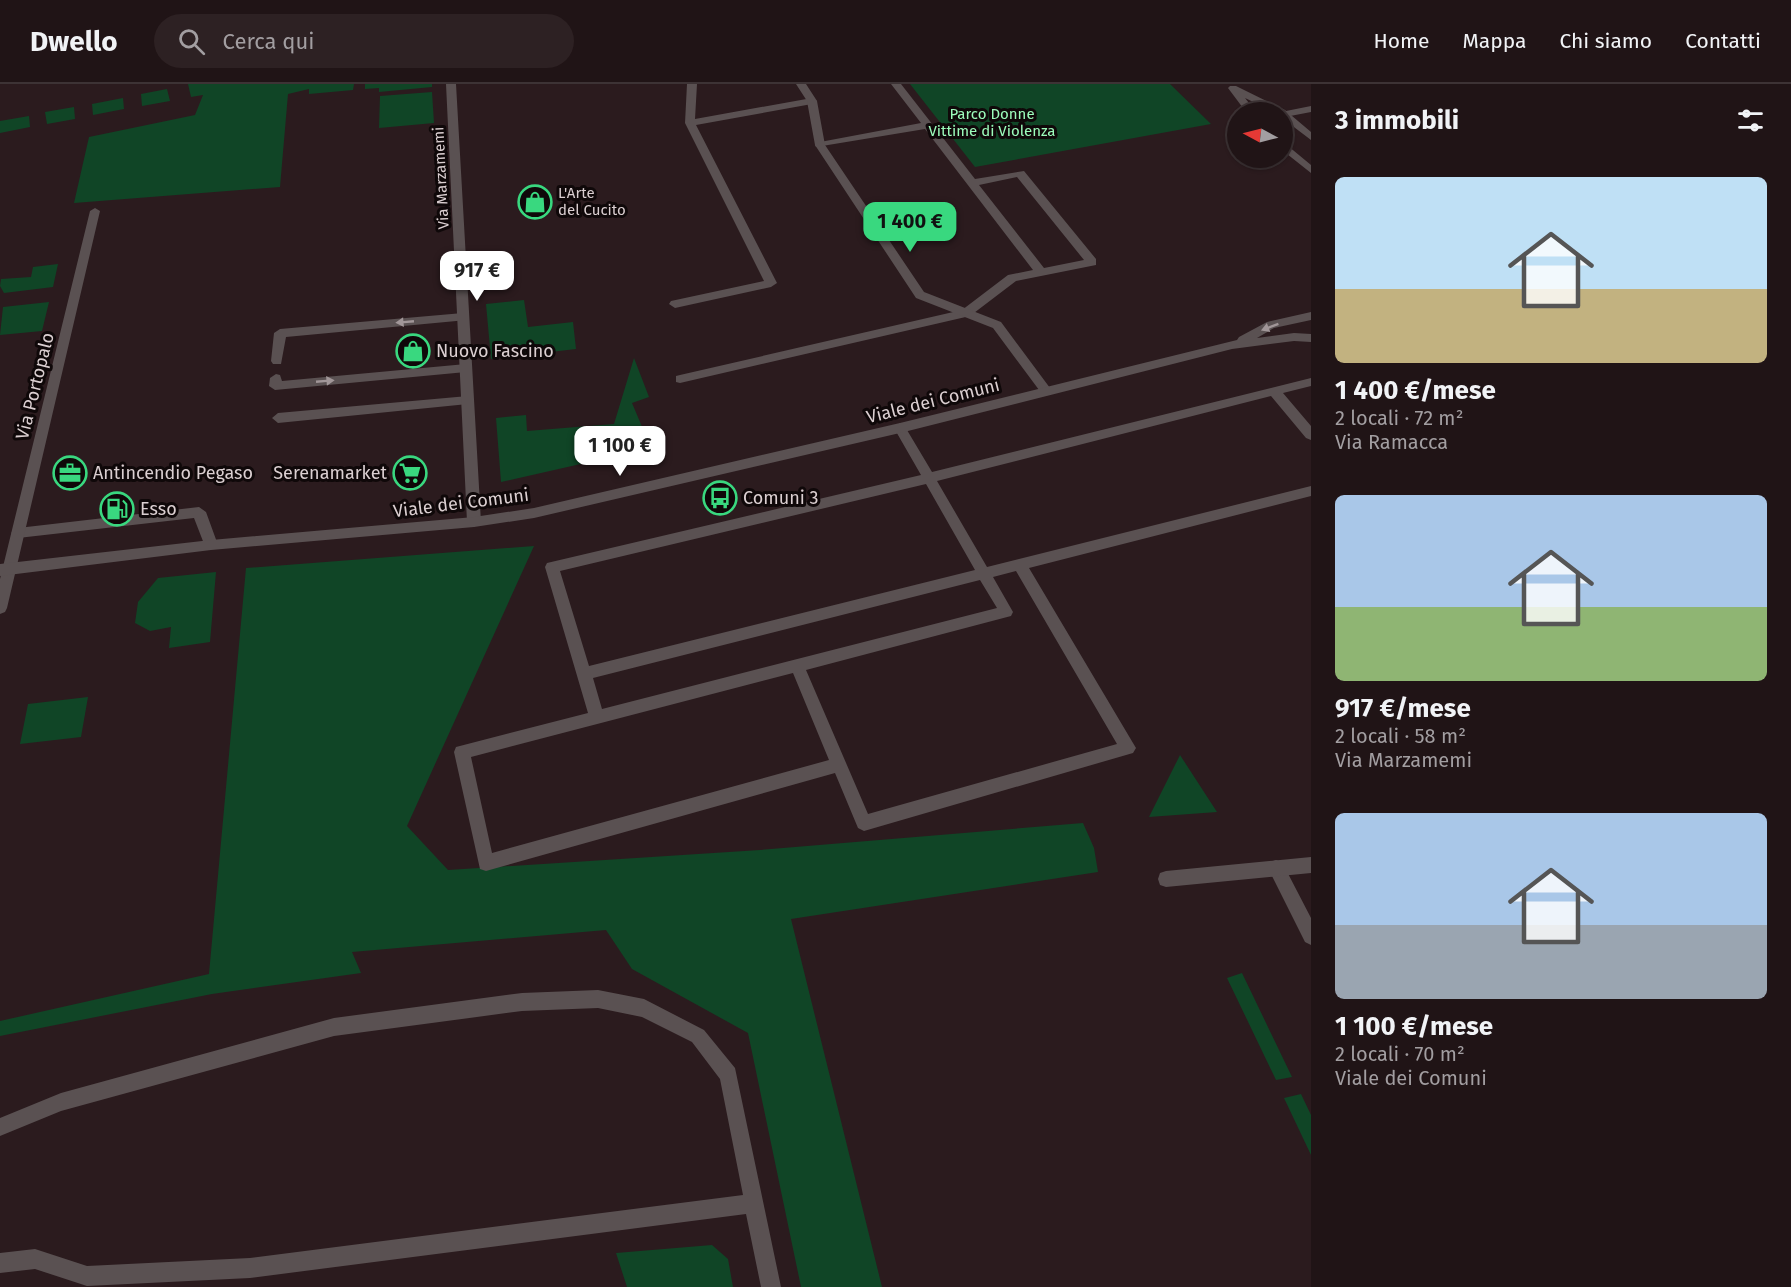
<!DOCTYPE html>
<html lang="it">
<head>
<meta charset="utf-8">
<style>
	body { margin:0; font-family:"Fira Sans",sans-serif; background:#2d2123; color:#f1f3f6; height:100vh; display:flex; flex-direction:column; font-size:22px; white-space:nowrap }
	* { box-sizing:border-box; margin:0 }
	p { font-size:20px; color:#a29ea1 }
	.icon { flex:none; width:33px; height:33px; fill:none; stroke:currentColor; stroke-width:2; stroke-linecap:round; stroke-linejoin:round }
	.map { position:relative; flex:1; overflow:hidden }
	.drawer { display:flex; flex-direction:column; background:#201416; width:480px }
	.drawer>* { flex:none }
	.needle { width:39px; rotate:277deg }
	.fabs { position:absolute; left:1227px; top:18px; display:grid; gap:12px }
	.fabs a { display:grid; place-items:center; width:66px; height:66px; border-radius:50%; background:#201416; box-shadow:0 2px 4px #0004,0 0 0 2px #3d3335; font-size:30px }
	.price { position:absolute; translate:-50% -51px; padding:0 14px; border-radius:12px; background:#fff; color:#222; font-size:20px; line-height:39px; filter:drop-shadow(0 2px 3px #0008) }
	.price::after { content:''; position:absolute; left:50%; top:36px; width:18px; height:14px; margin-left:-9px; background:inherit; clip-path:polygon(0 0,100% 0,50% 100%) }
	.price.selected { background:#39d87f; color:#111 }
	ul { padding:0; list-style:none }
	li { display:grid; align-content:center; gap:12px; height:318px; padding:0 24px }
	li span { display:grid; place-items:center; height:186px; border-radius:9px; color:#555 }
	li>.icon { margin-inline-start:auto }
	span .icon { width:108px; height:108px; fill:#fffc; stroke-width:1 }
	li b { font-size:26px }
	h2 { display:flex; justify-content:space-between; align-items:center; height:72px; padding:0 24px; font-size:26px }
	header { display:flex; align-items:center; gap:36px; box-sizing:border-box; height:84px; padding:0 30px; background:#201416; border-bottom:2px solid #3d3335 }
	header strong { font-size:28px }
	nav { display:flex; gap:33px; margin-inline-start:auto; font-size:21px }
	.search { width:420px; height:54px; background:#2d2123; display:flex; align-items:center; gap:15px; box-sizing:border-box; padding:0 21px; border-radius:33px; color:#a29ea1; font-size:22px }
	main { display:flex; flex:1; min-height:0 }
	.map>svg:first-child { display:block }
	.green { fill:#104526 }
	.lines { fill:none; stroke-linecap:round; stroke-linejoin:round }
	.service { fill:#5a5152; fill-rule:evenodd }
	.minor { fill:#5a5152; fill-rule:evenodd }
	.tertiary { fill:#5a5152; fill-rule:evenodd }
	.oneway { fill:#a19698 }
	.labels { text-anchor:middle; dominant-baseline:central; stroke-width:6; stroke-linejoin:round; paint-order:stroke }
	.far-park-label { font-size:15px; fill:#9cfcbb; stroke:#0f0809 }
	.far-street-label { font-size:15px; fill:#dbcfd1; stroke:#0f0809 }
	.far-poi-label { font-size:15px; fill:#dbcfd1; stroke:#0f0809; text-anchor:start }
	.poi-label { font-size:18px; fill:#dbcfd1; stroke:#0f0809; text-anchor:start }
	.street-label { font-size:18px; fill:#dbcfd1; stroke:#0f0809 }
</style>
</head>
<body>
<header>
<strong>Dwello</strong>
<div class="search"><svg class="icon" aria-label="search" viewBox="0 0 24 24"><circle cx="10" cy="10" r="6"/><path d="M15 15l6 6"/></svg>Cerca qui</div>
<nav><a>Home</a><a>Mappa</a><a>Chi siamo</a><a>Contatti</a></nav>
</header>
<main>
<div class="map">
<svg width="1311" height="1203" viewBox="0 0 1311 1203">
	<rect width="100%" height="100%" fill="#2b1b1e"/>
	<!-- green -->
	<path class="green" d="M188,0H354L353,6L309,10V5L288,10L280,103L74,119L89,53L195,31L203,11L191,13Z
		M365,0H432V3L379,8V4L365,5Z
		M910,0H1170L1211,40L975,83Z
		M167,5L170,17L142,22L141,10Z
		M432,8L434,39L379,44L380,12Z
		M123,14L124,25L93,31L92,20Z
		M74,23L75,35L47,40L45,28Z
		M29,32L30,43L0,49V37Z
		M58,180L53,203L4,209L0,202L1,195L31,193L33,183Z
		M524,216L528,243L573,238L576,265L491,275L486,220Z
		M49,218L42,247L0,251L3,223Z
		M634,274L649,313L632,319L651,364L501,398L496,334L526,331L527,347L614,340Z
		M534,462L407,742L448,786L760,766L1083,739L1094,764L1098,788L791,835L882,1203H801L748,949L632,885L606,846L352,868L361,889L212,910L0,952V937L209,890L246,484Z
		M216,488L210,558L169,564L171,543L150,547L135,539L138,518L158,494Z
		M88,613L81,653L20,660L28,620Z
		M1180,671L1217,728L1149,733Z
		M1242,889L1292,993L1276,996L1227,894Z
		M1301,1010L1311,1031V1071L1284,1014Z
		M712,1161L728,1175L733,1203H627L616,1169Z"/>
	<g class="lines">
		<!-- service -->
		<path class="service" d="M687,0H697L695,35L812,14L817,17L812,20L696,41L777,199L771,203L675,224L669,220L671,217L764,197L685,39Z
			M891,0H901L975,95L1024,87L1096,175V181L1016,197L970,232L680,299L676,298V292L680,291L962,226L1008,191L1033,186L925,45L816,63L815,61L820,58L921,39ZM1017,93L1084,176L1044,184L979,101Z
			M1311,22V28L1285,33L1281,28Z
			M463,229L467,230V236L286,253L281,280H273L271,277L274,249L280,245Z
			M466,280L472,284L466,288L275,306L269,302L270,294L276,290L280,291L282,297Z
			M1311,294V302L1283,309L1311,342V356L1306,354L1271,312L937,397L987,483L1311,402V412L1029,484L1133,659L1136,664L1133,669L864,747L858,744L835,689L486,787L480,785L454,668L456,663L588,629L545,483L547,479L921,391L894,344L900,339L904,341L932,388ZM926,400L975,486L589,582L560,487ZM1016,487L1117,660L868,730L806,586L1011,532L1013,528L993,493ZM980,496L997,524L602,625L593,594ZM793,589L829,676L492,769L471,673Z
			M468,312L474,316L468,320L278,339L272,334L278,329Z
			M199,423L206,428L218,461L216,465H206L194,434L18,454L11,449L18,444Z
			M1276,776L1282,778L1311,834V861L1305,858L1268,784L1270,778Z
			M598,906L644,915L704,946L735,984L781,1203H761L746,1130L250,1194L87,1202L35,1185L0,1189V1169L35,1165L87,1182L250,1174L743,1111L720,995L692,958L642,933L598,924L522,927L334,952L61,1027L0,1052V1034L61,1009L334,934L522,909Z"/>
		<!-- minor -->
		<path class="minor" d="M446,0H456L481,438L474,443L467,438Z
			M796,0H806L817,17L825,61L924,208L1001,238L1050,304L1052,307L1050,310H1042L993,244L916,214L815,61L807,17Z
			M1230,2H1236L1285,26L1311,48V56L1282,34V28H1274L1245,14L1256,28H1246L1228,4Z
			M1282,57L1311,81V89L1282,66Z
			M95,124L100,127L7,524L5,528L0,530V495L90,127Z
			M1311,773V789L1166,803L1160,801L1158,795L1160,789L1166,787Z"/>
		<!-- tertiary -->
		<path class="tertiary" d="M1311,228V236L1274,244L1257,254L1294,249L1311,250V258L1294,257L1232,265L900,349L534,434L474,443L211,466L0,492V480L211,456L474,433L534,424L900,339L1237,256L1239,253L1267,238Z"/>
	</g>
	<!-- one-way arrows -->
	<defs><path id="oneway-solid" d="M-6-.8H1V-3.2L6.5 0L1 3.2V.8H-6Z" transform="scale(1.5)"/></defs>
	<g class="oneway">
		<use href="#oneway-solid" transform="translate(405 238) rotate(175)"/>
		<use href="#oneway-solid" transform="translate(1270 243) rotate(159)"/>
		<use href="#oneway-solid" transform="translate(325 297) rotate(-5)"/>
	</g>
	<!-- icons -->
	<defs>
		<symbol id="shop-ring" viewBox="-11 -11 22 22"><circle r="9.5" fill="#0f0809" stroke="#39d87f" stroke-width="1.5"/><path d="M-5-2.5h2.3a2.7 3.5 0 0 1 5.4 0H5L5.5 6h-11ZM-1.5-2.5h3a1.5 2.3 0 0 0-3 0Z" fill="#39d87f"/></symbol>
		<symbol id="office-ring" viewBox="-11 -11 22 22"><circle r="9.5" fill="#0f0809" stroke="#39d87f" stroke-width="1.5"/><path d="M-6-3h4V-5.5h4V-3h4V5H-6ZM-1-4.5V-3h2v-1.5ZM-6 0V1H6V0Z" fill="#39d87f"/></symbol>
		<symbol id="supermarket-ring" viewBox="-11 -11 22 22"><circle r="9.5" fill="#0f0809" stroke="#39d87f" stroke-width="1.5"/><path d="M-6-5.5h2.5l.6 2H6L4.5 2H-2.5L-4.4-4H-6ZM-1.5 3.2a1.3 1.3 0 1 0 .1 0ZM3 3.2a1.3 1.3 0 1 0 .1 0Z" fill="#39d87f"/></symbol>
		<symbol id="bus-ring" viewBox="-11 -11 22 22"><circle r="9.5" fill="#0f0809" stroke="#39d87f" stroke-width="1.5"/><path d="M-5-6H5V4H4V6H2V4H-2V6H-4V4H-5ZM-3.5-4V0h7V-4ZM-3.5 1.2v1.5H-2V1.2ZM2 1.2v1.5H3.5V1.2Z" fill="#39d87f"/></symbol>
		<symbol id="fuel-ring" viewBox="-11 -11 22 22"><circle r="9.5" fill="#0f0809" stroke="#39d87f" stroke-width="1.5"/><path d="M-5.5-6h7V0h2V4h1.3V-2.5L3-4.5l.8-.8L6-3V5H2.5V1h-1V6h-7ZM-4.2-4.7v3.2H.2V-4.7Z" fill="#39d87f"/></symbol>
	</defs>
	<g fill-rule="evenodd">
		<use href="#shop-ring" x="516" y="99" width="38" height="38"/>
		<use href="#shop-ring" x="394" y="248" width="38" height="38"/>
		<use href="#office-ring" x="51" y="370" width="38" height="38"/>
		<use href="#supermarket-ring" x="391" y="370" width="38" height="38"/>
		<use href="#bus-ring" x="701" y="395" width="38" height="38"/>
		<use href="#fuel-ring" x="98" y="406" width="38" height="38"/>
	</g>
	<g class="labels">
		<!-- far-park labels -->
		<g class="far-park-label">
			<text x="992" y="30">Parco Donne<tspan x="992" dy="17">Vittime di Violenza</tspan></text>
		</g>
		<!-- far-street labels -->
		<g class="far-street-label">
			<text transform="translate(441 94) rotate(-93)">Via Marzamemi</text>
		</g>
		<!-- far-poi labels -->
		<g class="far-poi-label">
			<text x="558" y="109">L'Arte<tspan x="558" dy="17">del Cucito</tspan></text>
		</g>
		<!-- poi labels -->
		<g class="poi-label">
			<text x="436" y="267">Nuovo Fascino</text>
			<text x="93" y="389">Antincendio Pegaso</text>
			<text x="387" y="389" text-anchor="end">Serenamarket</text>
			<text x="743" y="414">Comuni 3</text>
			<text x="140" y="425">Esso</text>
		</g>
		<!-- street labels -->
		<g class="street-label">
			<text transform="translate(35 302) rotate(-76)">Via Portopalo</text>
			<text transform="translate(933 317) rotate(-14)">Viale dei Comuni</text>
			<text transform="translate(461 419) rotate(-7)">Viale dei Comuni</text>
		</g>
	</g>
</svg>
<div class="fabs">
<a><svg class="needle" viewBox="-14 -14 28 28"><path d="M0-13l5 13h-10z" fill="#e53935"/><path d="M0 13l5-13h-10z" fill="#a29ea1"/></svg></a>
</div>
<b class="price selected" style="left:910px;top:169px">1 400 €</b>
<b class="price" style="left:477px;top:218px">917 €</b>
<b class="price" style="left:620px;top:393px">1 100 €</b>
</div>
<section class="drawer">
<h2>3 immobili<svg class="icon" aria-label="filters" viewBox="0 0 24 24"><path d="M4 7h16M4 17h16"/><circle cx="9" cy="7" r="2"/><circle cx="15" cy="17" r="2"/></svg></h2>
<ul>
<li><span style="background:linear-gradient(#bfe0f5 60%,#c2b280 0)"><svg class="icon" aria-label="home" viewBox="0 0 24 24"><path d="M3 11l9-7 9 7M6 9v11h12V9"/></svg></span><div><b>1 400 €/mese</b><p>2 locali · 72 m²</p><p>Via Ramacca</p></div></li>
<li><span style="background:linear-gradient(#a9c7e8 60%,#8fb573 0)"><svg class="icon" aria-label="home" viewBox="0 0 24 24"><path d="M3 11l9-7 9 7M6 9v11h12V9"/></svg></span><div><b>917 €/mese</b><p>2 locali · 58 m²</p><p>Via Marzamemi</p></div></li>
<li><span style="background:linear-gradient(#a9c7e8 60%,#9aa5b1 0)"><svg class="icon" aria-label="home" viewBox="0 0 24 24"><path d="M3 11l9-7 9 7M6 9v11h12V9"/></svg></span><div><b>1 100 €/mese</b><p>2 locali · 70 m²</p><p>Viale dei Comuni</p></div></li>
</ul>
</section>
</main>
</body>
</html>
